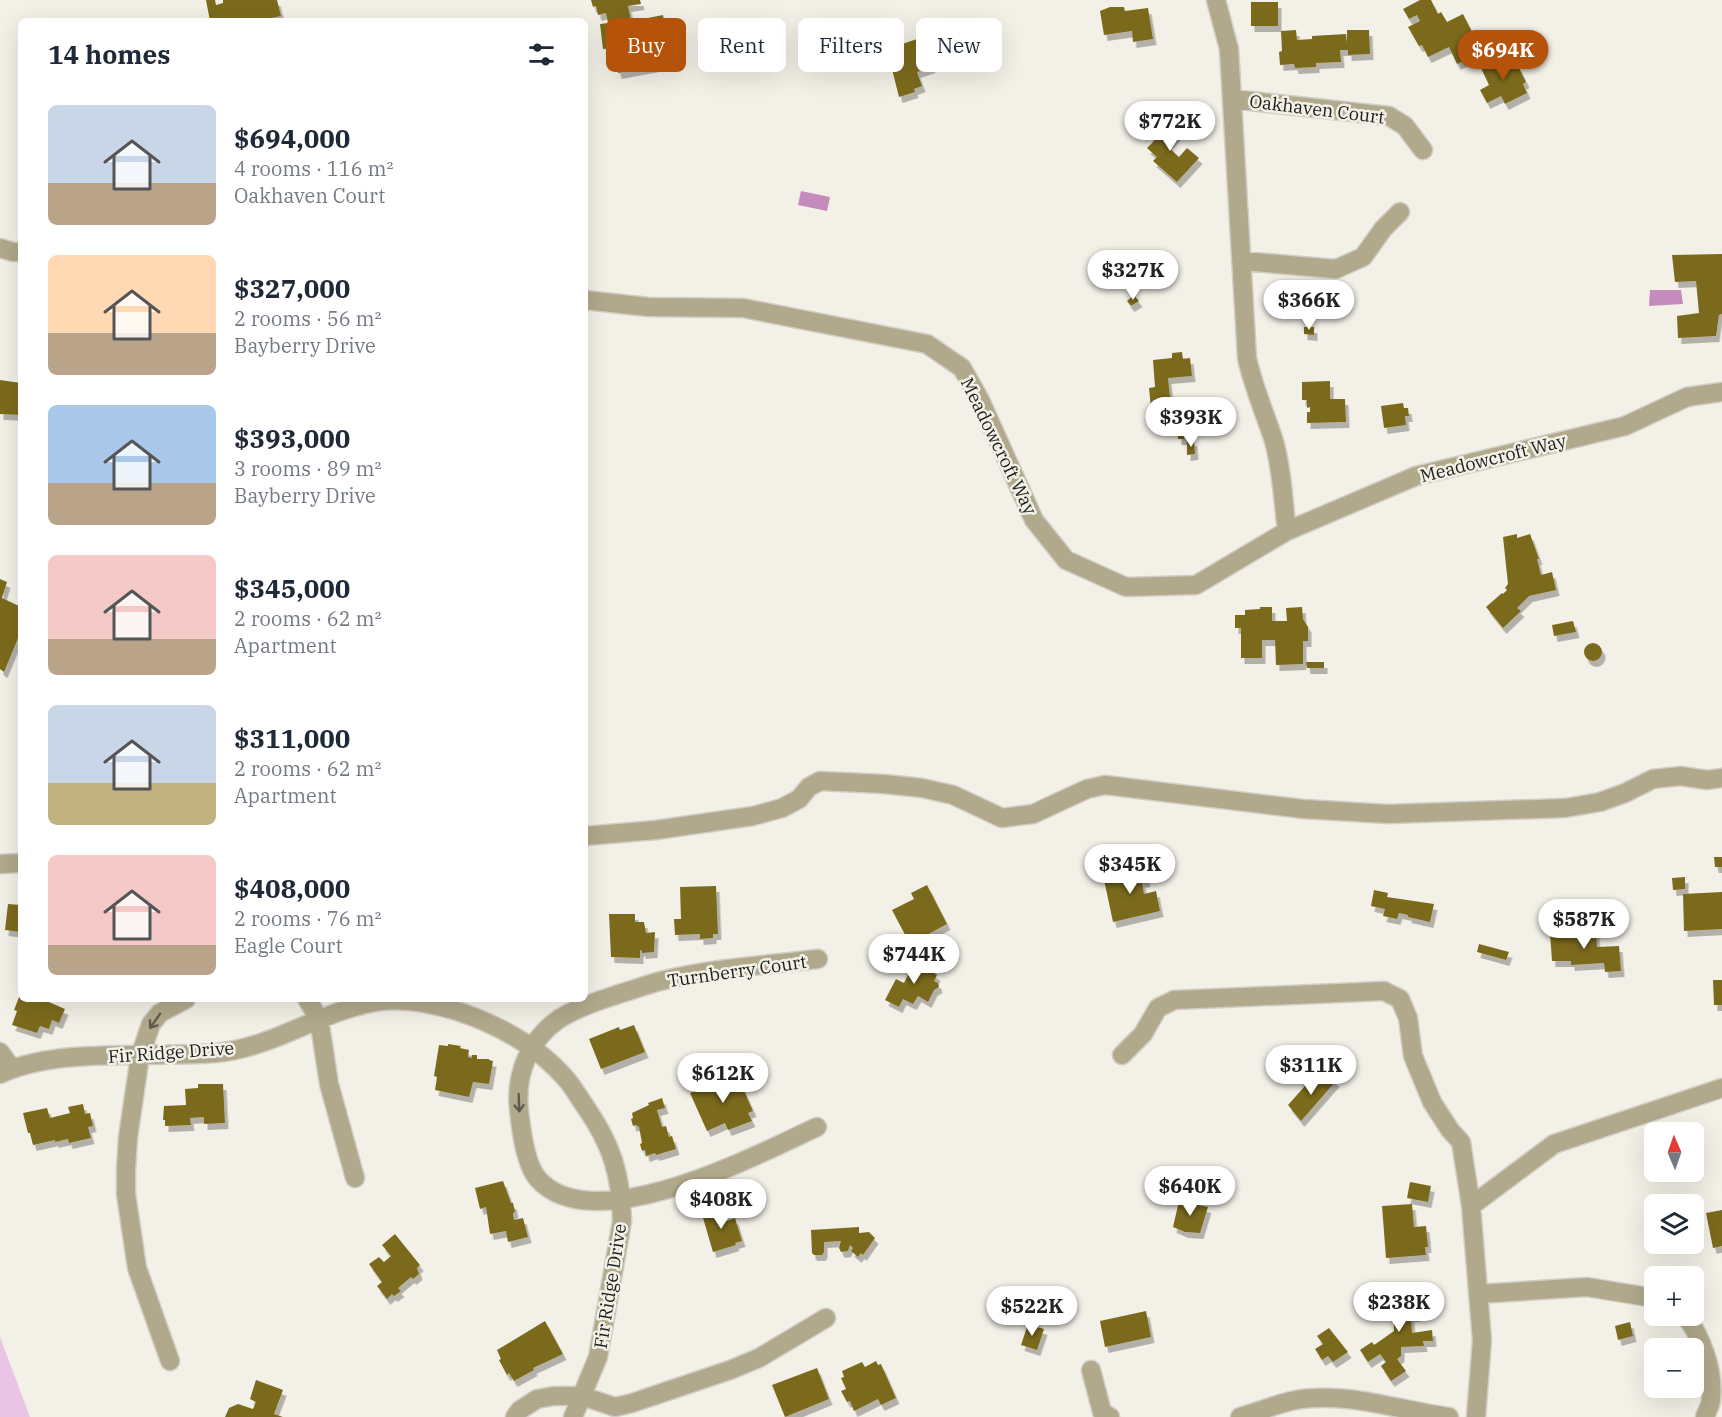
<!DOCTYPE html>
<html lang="en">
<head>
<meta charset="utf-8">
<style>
	body { margin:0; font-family:"IBM Plex Serif",serif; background:#f2f2f3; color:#1f2937; height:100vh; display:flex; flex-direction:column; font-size:22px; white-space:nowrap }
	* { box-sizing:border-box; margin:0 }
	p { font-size:20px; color:#747a83 }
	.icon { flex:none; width:33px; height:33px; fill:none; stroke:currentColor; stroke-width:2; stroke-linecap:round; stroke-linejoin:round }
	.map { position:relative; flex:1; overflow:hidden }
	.side { position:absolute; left:18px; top:18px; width:570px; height:984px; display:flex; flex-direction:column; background:#fff; border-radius:9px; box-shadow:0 6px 24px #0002 }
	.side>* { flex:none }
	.top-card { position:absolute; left:606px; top:18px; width:570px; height:54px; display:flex; gap:12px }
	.needle { width:39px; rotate:358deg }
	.buttons { position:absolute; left:1644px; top:1122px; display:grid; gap:12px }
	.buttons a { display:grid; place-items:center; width:60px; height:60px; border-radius:9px; background:#fff; box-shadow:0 6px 24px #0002; font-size:30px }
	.price { position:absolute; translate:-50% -51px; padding:0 14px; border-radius:21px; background:#fff; color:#222; font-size:20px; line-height:39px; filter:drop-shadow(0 2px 3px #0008) }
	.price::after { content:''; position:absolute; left:50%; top:36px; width:18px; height:14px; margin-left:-9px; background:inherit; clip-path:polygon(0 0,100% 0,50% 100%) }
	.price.selected { background:#b45309; color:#fff }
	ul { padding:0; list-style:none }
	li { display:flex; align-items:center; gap:18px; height:150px; padding:0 30px }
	li span { display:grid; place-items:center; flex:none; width:168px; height:120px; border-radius:9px; color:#555 }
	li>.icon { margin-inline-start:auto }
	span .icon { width:72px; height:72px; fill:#fffc; stroke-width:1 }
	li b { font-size:26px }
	h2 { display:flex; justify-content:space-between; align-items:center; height:72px; padding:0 30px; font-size:26px }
	.tag { padding:0 21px; border-radius:9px; background:#fff; box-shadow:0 6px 24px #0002; font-size:21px; line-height:54px }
	.tag.selected { background:#b45309; color:#fff }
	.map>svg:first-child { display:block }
	.green { fill:#eac4e4 }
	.water { fill:#c58bbd }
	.building { fill:#7c6b1e; filter:url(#shadow) }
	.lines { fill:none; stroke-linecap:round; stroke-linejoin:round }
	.minor-casing { stroke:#d1cec6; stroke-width:21 }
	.minor { stroke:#b1a98b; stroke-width:18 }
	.oneway { stroke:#605c4d }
	.labels { text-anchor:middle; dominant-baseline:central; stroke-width:5; stroke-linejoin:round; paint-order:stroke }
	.street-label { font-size:18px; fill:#1d1d1a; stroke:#f3f0e7 }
</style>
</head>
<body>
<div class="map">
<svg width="1722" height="1417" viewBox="0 0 1722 1417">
	<defs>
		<filter id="shadow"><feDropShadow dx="3.5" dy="6" stdDeviation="0" flood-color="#0004"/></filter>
	</defs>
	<rect width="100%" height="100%" fill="#f3f0e7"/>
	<!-- green -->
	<path class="green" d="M0,1337L30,1417H0Z"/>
	<!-- water -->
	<path class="water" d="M801,191L830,197L827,211L798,205Z
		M1650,290H1681L1683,304L1649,306Z"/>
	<!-- building -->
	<path class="building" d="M206,0H215L216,5L223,3V0H277L281,16L257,21H210Z
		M591,0H640L641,4L628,6L633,30L640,29L638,20L663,15L667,39L638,44L637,40L635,41L636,50L659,46L662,65L618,73L613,48L603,49L600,24L608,23L606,13L598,15L596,6L593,7Z
		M1420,0H1431L1438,14L1441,12L1447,22L1463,14L1478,44L1469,49L1473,56L1457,64L1449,47L1428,57L1422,45L1419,46L1408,27L1420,21L1417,15L1409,19L1403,9Z
		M1251,2H1278V26H1251Z
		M1110,7H1124L1125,11L1148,8L1153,39L1133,42L1132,31L1104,35L1100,11Z
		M938,24L945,42L936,46L938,53L928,57L932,67L917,72L922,86L914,89L915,92L899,97L892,69L897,67L895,61L897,60L890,40L900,37L902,44L920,38L918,31Z
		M1296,30L1297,40L1312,39V36L1346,34L1347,43V30H1369L1370,54L1348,55V50H1340L1341,62L1316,63V67L1295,68L1294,64L1280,65L1279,52L1282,51L1281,31Z
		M1508,55L1513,65L1517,64L1526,82L1523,84L1527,93L1505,104L1501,96L1487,103L1480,90L1489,85L1481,68Z
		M1170,120L1181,130L1167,146L1179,157L1187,148L1199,158L1177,182L1153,161L1157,157L1147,148L1155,140L1149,135L1158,124L1163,128Z
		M1722,254V314L1719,315L1716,336L1678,338L1677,316L1699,313L1696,281L1675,282L1672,255Z
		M1134,295L1139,301L1131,306L1127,301Z
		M1304,327H1314V335L1304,334Z
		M1182,352L1183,359L1190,358L1192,376L1168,378L1171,406L1151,408L1149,388L1155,387L1153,360L1172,358V353Z
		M0,380L21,383V415L0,414Z
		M1330,381V399H1345L1346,422L1307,423V412H1310V407L1307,408V400H1302V382Z
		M1403,403L1404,408H1408L1409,416H1405L1406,425L1384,428L1381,406Z
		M1178,411H1184V439H1178Z
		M1194,440L1195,454L1187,455V441Z
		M1517,534V538L1530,534L1539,559H1537L1541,575L1552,572L1556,590L1529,596L1517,608L1521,611L1503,628L1486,607L1502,593L1503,594L1507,590L1505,588L1508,584L1503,537Z
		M0,579L7,582L2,598L21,607V631L4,672L0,669Z
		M1260,607H1272V621H1287L1286,608L1302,607L1303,619L1308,627V641H1303V664L1276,665L1275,640H1262V658H1241V628H1235V615H1245V610L1260,609Z
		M1573,621L1576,632L1554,636L1552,625Z
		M1584 652a9 9 0 1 1 18 0a9 9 0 1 1-18 0Z
		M1306,662H1324V668H1307Z
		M1714,857H1722V867H1715Z
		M1144,866L1147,881L1142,882L1144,894L1156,891L1160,911L1113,922L1103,875Z
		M1685,877V889L1673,890L1672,878Z
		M927,885L947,924L910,944L892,910L914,899L911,893Z
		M716,886L718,934H713V938L700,939V934L675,935L674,919H681L680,887Z
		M1374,890L1388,893L1387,897L1434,904L1430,922L1408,917V915L1399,913L1397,919L1383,916L1385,909L1371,906Z
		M1722,892V929L1684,931L1683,894Z
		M8,904L21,905V932L5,930Z
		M609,914H635V922H644L646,933L655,932L654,952L642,953V950L640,951V958L611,957Z
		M1596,931L1597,947L1619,946L1621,971L1605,972L1604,963L1571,965V961H1552L1550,933Z
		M1479,944L1509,952L1506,960L1477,952Z
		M927,960L931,971L937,975L934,981L938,983L939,987L934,990L928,1002L918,996L913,1004L903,999L899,1007L885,1000L896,979L904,983L908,975L904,969L907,963L912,961L917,964Z
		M1713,980H1722V1005H1714Z
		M21,992V999H42L65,1009L59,1023L52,1020L49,1029L40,1026L37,1033L12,1025L17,1011L14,1010Z
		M634,1025L645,1052L601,1069L589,1039L619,1027L620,1030Z
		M448,1044L461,1046L460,1048L469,1050L468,1057L472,1058V1055H477V1059H489V1060L493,1061L489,1084L473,1082L469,1097L435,1090L437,1077L434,1076L439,1045L448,1046Z
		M736,1073L753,1111L748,1113L752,1121L728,1130L725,1123L707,1131L690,1093Z
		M1327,1073L1336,1081L1301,1121L1288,1105L1312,1078L1317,1083Z
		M198,1084H223L225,1123L204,1124V1117L190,1118L191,1125L165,1126V1120H163L164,1106L186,1105L185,1089L198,1088Z
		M662,1098L665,1108L657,1110L662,1127L666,1126L669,1137L672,1136L676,1149L656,1155L655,1153L646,1156L645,1150L642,1151L640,1144L642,1143L639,1127L636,1125L633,1126L631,1119L633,1118L632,1113L649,1105L648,1103Z
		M83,1104L85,1114L90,1113L93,1126L88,1127L91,1138L69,1143L68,1139L55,1142V1140L33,1145L30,1133H28L23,1113L47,1108L50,1118L70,1113L68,1107Z
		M503,1181L511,1203H513L515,1212L513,1213L514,1220L523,1218L528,1237L508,1242L506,1231L490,1234L486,1207L480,1209L475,1188Z
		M1410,1182L1431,1186L1428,1202L1407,1198Z
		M1179,1201L1208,1207L1200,1233L1185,1232L1173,1227Z
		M1412,1204L1414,1227L1426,1226L1428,1247H1425L1426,1255L1386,1258L1382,1206Z
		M718,1206L723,1222L735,1218L742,1241L735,1243L736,1245L713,1252L701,1211Z
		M1722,1210V1246L1713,1248L1706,1213Z
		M859,1227V1233L869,1232L875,1238L863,1255L861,1253L858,1257L851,1251L853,1248L850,1245L848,1251L841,1252L839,1248L841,1241L824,1242V1252L822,1255H814L812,1253L811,1230Z
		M395,1234L420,1265L417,1268L419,1274L413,1279L411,1277L398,1288L401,1291L394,1296L392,1294L387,1299L377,1286L382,1282L369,1264L379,1257L384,1262L391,1256L382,1245Z
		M1410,1283V1285L1422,1284V1295L1415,1296L1416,1301H1410L1411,1308H1416V1316H1411L1412,1333L1432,1330L1433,1341H1423L1424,1346L1401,1347V1356L1397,1359L1406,1371L1391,1381L1381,1366L1386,1362L1380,1354L1368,1362L1360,1350L1372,1342L1374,1345L1377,1343L1394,1331L1393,1293H1398L1397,1286Z
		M1146,1311L1151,1337L1105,1347L1100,1321Z
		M545,1321L563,1354L533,1368L534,1370L514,1381L509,1373L507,1375L499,1360L501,1359L497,1350Z
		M1630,1322L1633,1336L1618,1340L1615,1326Z
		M1028,1324L1044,1329L1037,1350L1021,1345Z
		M1329,1328L1348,1352L1333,1362L1328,1356L1322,1360L1315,1349L1323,1344L1317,1336Z
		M876,1361L878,1365L881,1364L896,1398L881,1405L878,1399L854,1411L850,1401L847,1402L841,1391L846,1389L841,1378L844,1377L842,1371L862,1362L865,1367Z
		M817,1368L829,1399L785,1417L772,1385Z
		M256,1380L283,1390L274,1414L283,1417H225L229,1408L238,1404L253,1409L256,1402L250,1399Z"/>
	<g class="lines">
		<defs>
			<path id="minor" d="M1216,0L1229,49L1247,358C1253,386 1264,411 1273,438C1282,467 1283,501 1287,531
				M1232,99L1389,116L1405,126L1423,150
				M0,248L13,252H21
				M1242,261L1336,269L1363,257L1383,229L1400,212
				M585,300L648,307L743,308L927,344L962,368L980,400L1034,520L1066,560L1126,587L1196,585L1287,531L1416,476L1625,426L1687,397L1722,392
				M585,836L656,830L753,816L782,808L799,799L809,787L820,781L884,784L922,788L953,795L1002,818L1033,814L1087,789L1105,785L1303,809L1388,814L1565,808L1600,802L1625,793L1653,779L1681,776L1707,780L1722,778
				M0,864L21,863
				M307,999L319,1019L329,1084L355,1178
				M0,1052L12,1069
				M1122,1055L1143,1034L1158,1008L1174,1000L1384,991L1400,999L1408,1018L1413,1056L1432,1102L1450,1130L1461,1142L1471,1206
				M0,1074C57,1047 152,1058 216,1053C274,1048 323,1009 381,1001C405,998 434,1004 457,1011C499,1025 538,1046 567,1080C574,1088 579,1098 585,1106C612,1145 621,1174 622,1221L598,1357L573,1417
				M817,1127C757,1155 593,1241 538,1179C525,1164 521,1129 519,1110C515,1074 529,1040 559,1019C578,1007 601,1000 622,993C636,989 651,983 665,980C715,968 767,965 818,959
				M1478,1294L1587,1287L1654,1298
				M1685,1316C1702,1336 1714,1372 1711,1399C1711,1405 1707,1411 1705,1417
				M170,1361L137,1268L126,1194V1169L128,1137L140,1056L151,1024L160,1013L186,999
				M1091,1370L1102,1412L1110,1417
				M515,1417L520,1410L537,1399L554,1396H582L615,1407L632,1403L730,1370L759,1358L826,1318
				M1240,1417C1266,1410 1288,1398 1316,1398C1360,1396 1405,1411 1449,1417
				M1476,1417L1482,1340L1471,1206L1554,1144L1722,1088"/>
		</defs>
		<!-- minor casing -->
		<use href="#minor" class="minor-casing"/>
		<!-- minor -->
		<use href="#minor" class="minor"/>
	</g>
	<!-- one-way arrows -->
	<defs><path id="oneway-shaft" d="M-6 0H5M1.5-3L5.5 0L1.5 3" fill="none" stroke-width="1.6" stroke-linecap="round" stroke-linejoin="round" transform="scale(1.5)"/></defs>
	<g class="oneway">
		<use href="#oneway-shaft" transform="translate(155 1021) rotate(125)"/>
		<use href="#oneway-shaft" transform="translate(519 1103) rotate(88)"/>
	</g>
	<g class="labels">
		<!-- street labels -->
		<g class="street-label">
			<text transform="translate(1317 109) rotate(7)">Oakhaven Court</text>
			<text transform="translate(999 446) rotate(64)">Meadowcroft Way</text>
			<text transform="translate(1493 458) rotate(-14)">Meadowcroft Way</text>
			<text transform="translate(737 971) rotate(-8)">Turnberry Court</text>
			<text transform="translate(171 1052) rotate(-4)">Fir Ridge Drive</text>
			<text transform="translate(610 1286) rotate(-81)">Fir Ridge Drive</text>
		</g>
	</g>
</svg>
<div class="buttons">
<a><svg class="needle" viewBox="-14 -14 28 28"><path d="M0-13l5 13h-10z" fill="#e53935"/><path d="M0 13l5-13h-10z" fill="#747a83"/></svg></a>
<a><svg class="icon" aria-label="layers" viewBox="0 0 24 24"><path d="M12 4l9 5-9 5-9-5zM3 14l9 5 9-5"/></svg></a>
<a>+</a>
<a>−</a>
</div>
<b class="price selected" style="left:1503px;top:81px">$694K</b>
<b class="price" style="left:1170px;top:152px">$772K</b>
<b class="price" style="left:1133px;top:301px">$327K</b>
<b class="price" style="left:1309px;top:331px">$366K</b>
<b class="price" style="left:1191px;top:448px">$393K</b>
<b class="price" style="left:1130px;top:895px">$345K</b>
<b class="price" style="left:1584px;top:950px">$587K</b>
<b class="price" style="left:914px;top:985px">$744K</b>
<b class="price" style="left:1311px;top:1096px">$311K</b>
<b class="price" style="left:723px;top:1104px">$612K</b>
<b class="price" style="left:1190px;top:1217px">$640K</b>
<b class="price" style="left:721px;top:1230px">$408K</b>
<b class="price" style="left:1399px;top:1333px">$238K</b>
<b class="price" style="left:1032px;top:1337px">$522K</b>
<div class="top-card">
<a class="tag selected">Buy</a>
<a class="tag">Rent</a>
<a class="tag">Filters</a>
<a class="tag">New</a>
</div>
<section class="side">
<h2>14 homes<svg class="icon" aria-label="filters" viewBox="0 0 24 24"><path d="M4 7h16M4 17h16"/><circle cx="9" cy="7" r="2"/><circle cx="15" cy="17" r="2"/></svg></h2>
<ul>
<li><span style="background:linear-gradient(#c9d6e8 65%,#b9a48a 0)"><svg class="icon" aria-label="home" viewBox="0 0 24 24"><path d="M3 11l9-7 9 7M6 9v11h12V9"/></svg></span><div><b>$694,000</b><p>4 rooms · 116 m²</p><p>Oakhaven Court</p></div></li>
<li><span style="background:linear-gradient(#ffd9b3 65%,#b9a48a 0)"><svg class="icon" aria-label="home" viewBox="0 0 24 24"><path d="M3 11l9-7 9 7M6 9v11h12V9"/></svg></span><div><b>$327,000</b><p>2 rooms · 56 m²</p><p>Bayberry Drive</p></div></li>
<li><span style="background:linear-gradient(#a9c7e8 65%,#b9a48a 0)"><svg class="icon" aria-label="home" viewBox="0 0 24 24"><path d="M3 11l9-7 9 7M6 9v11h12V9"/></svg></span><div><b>$393,000</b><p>3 rooms · 89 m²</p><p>Bayberry Drive</p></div></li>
<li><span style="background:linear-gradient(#f6c9c9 70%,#b9a48a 0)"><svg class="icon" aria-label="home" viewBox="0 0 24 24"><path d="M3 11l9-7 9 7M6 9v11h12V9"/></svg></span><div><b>$345,000</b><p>2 rooms · 62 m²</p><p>Apartment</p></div></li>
<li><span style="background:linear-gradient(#c9d6e8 65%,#c2b280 0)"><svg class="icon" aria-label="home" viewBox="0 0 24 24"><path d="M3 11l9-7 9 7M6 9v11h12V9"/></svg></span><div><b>$311,000</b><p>2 rooms · 62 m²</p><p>Apartment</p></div></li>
<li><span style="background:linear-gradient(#f6c9c9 75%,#b9a48a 0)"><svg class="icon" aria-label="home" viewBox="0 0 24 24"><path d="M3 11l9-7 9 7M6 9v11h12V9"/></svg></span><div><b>$408,000</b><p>2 rooms · 76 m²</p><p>Eagle Court</p></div></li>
</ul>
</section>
</div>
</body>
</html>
